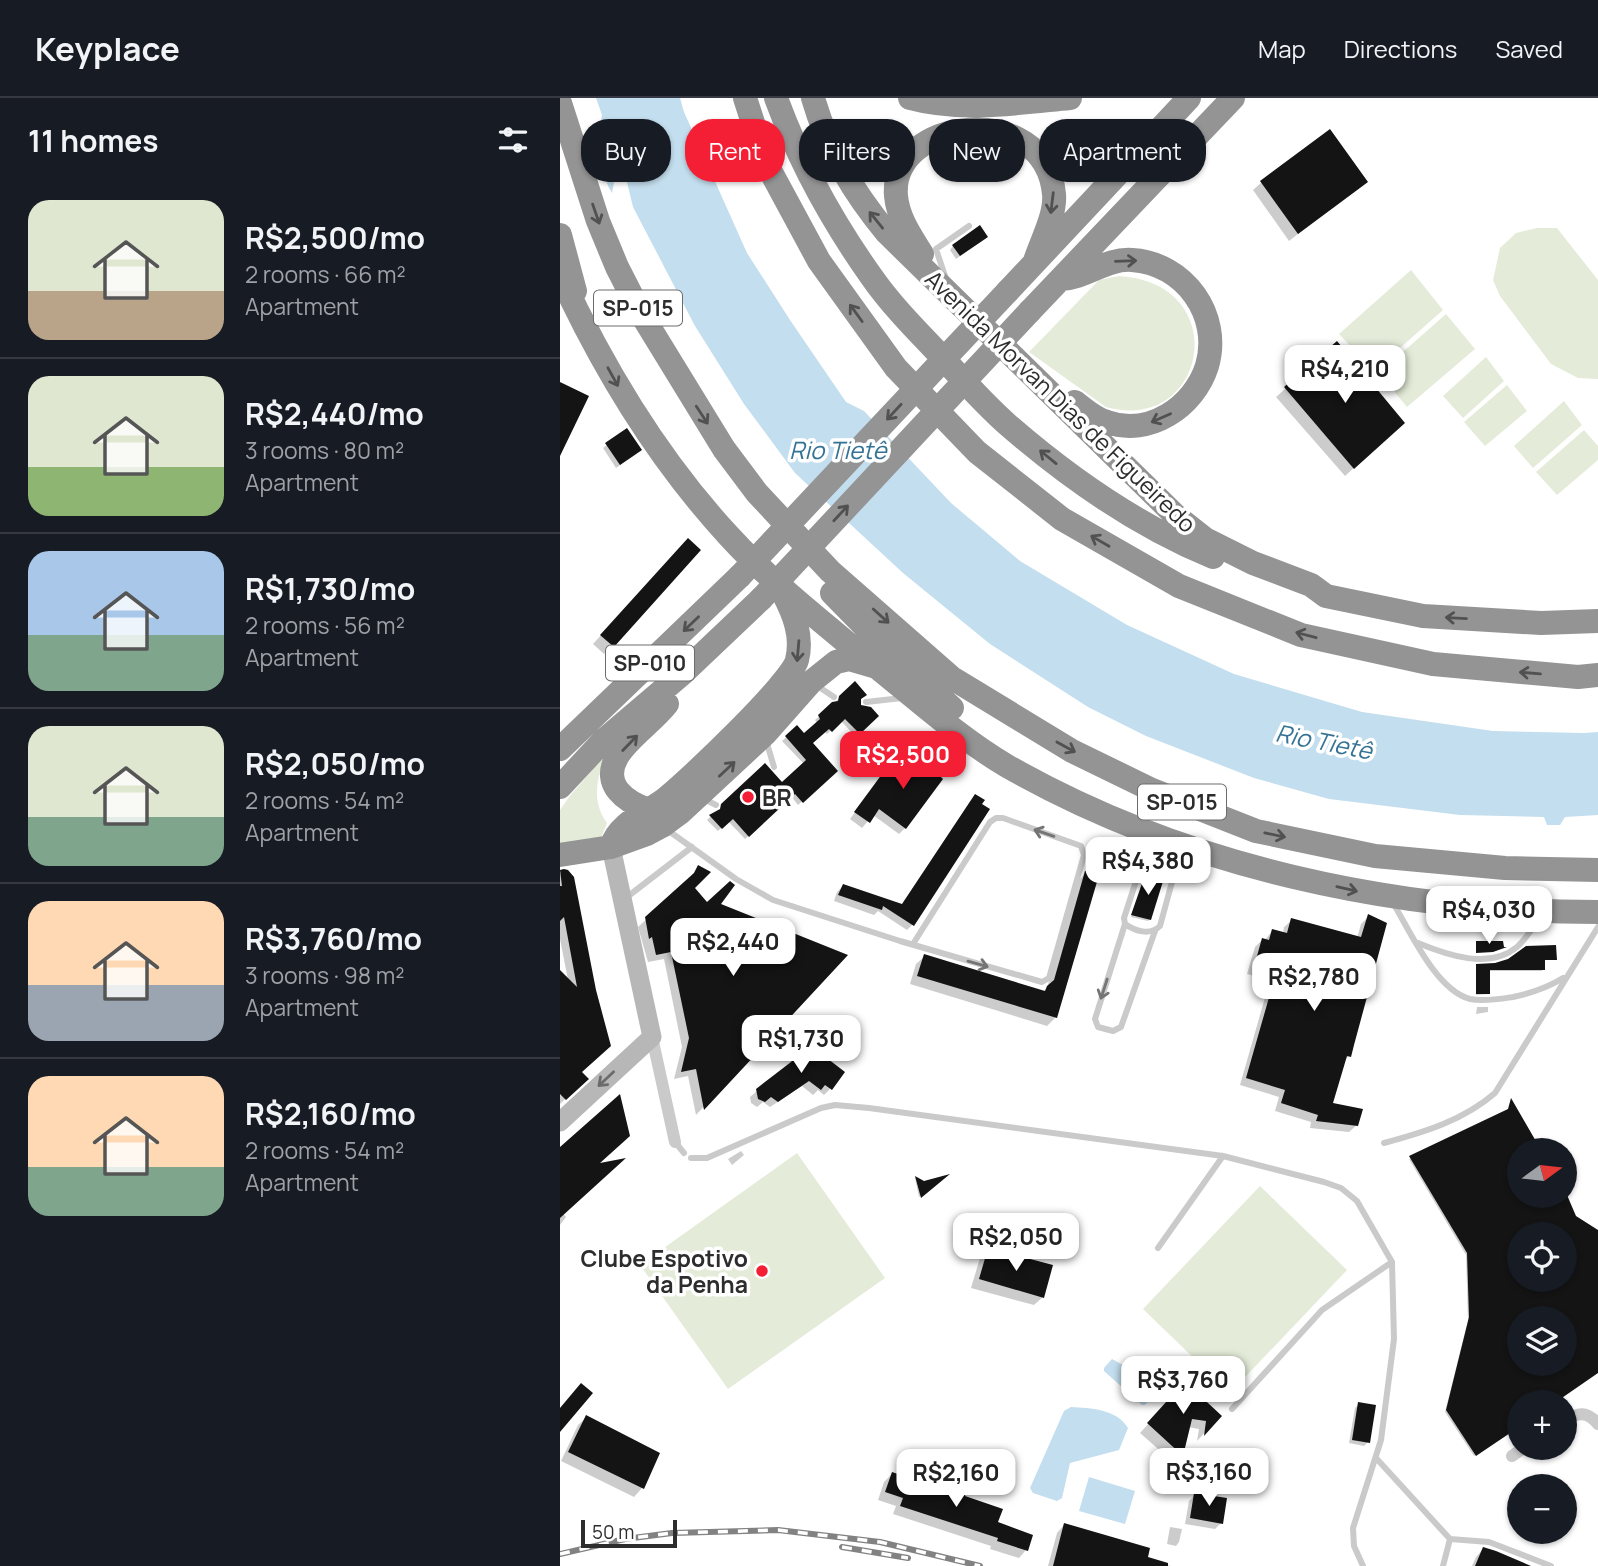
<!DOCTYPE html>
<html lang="en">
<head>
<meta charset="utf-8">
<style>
	body { margin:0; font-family:Manrope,sans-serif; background:#242831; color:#f1f3f6; height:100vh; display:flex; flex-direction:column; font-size:26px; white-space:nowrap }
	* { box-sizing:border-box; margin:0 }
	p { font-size:23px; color:#9ea1a6 }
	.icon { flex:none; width:38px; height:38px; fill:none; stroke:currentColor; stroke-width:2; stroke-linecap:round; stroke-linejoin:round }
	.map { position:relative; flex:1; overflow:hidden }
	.sheet { display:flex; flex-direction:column; background:#171b24; width:560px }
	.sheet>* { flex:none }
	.banner { position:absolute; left:21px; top:21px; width:665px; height:63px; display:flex; gap:14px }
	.needle { width:46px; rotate:75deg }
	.tools { position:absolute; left:947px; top:1040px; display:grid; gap:14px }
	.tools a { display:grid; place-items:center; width:70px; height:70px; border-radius:50%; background:#171b24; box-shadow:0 2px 5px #0004; font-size:35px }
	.scale { position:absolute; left:21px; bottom:18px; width:96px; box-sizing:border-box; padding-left:7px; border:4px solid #2d2d2d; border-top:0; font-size:19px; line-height:24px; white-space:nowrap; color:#2d2d2d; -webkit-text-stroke:5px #fff; paint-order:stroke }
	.price { position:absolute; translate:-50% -60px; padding:0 16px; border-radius:14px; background:#fff; color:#222; font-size:23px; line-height:46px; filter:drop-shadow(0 2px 4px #0008) }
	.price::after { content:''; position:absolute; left:50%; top:42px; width:21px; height:16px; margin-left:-10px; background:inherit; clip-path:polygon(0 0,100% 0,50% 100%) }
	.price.selected { background:#f41e35; color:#fff }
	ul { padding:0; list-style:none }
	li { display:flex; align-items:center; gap:21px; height:175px; padding:0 28px }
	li+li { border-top:2px solid #363941 }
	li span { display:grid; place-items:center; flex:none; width:196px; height:140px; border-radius:21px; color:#555 }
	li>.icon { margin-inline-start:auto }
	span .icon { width:84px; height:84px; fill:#fffc; stroke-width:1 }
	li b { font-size:30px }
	h2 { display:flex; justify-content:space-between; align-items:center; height:84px; padding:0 28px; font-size:30px }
	.chip { padding:0 24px; border-radius:28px; background:#171b24; box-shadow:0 2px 5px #0004; font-size:24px; line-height:63px }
	.chip.selected { background:#f41e35; color:#fff }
	header { display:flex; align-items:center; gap:42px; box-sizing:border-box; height:98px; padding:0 35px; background:#171b24; border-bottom:2px solid #363941 }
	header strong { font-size:33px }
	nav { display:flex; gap:38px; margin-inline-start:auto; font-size:24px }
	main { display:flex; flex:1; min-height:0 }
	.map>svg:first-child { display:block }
	.green { fill:#e4ecd9 }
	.water { fill:#c3deee }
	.shadow { fill:#0003; fill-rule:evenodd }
	.building { fill:#141414; fill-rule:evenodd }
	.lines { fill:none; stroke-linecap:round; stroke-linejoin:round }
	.lane { stroke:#cacaca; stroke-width:6 }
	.street { stroke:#cacaca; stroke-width:12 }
	.secondary { stroke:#b7b7b7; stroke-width:19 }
	.highway { stroke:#949494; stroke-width:24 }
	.rail-casing { stroke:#828282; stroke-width:6 }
	.rail { stroke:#fff; stroke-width:3.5; stroke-dasharray:10; stroke-linecap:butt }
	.highway-bridge { stroke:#949494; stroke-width:24 }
	.oneway { stroke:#515151 }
	.oneway2 { stroke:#747474 }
	.oneway3 { stroke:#6b6b6b }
	.poi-dot { fill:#f41e35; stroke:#fff; stroke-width:2.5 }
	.labels { text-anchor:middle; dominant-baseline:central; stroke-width:7; stroke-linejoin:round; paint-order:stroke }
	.shield { fill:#fff; stroke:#6c6c6c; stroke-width:2 }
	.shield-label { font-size:21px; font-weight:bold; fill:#2d2d2d }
	.street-label { font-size:23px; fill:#2d2d2d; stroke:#fff }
	.poi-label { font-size:23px; font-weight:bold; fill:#2d2d2d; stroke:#fff; text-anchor:start }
	.water-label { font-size:24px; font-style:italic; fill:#347395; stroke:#fff }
</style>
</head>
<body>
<header>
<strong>Keyplace</strong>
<nav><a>Map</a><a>Directions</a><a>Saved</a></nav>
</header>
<main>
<section class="sheet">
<h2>11 homes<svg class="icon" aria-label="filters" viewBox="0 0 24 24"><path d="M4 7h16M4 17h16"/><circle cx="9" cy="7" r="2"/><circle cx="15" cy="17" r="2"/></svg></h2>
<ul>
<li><span style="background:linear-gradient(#dfe7d0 65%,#b9a48a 0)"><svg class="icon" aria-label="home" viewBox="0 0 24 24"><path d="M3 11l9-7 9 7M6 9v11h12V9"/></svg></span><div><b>R$2,500/mo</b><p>2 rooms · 66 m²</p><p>Apartment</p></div></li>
<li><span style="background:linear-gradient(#dfe7d0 65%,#8fb573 0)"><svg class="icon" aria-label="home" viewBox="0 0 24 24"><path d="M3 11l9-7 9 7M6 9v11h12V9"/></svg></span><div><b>R$2,440/mo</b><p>3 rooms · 80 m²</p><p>Apartment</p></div></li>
<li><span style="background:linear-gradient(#a9c7e8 60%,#7fa58c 0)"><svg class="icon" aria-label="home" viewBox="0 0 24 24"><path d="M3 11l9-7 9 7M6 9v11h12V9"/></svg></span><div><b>R$1,730/mo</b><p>2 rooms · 56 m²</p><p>Apartment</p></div></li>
<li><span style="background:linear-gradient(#dfe7d0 65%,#7fa58c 0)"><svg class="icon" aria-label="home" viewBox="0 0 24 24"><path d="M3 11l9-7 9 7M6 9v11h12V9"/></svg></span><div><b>R$2,050/mo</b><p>2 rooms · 54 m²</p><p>Apartment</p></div></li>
<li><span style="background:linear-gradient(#ffd9b3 60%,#9aa5b1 0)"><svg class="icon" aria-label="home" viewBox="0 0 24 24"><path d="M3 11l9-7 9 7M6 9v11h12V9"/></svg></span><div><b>R$3,760/mo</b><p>3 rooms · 98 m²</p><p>Apartment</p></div></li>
<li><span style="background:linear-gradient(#ffd9b3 65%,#7fa58c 0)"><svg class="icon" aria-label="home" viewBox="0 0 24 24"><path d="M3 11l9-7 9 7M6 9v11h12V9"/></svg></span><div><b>R$2,160/mo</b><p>2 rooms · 54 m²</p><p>Apartment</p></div></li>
</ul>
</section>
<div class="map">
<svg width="1038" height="1468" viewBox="0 0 1038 1468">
	<rect width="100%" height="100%" fill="#fff"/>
	<!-- green -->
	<path class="green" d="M977,130H997L1038,182V281L1018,280L991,266L940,198L933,182L940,150L956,135Z
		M851,172L883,212L814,273L779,236Z
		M559,178C675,185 647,337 546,309L469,254L539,182Z
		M886,216L915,251L847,309L819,275Z
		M926,259L944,283L903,320L883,298Z
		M947,287L967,313L925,348L904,324Z
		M1004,303L1022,327L973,370L954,348Z
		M1024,332L1038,348V362L997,397L976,374Z
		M45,657C37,682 31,702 47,725L39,745H0V712L9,699Z
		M237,1055L325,1180L168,1291L80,1167Z
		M700,1088L787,1172L670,1295L583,1211Z"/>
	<!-- water -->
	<path class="water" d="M36,0H120L124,14L187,155L230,222L286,304L304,313L391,405L460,463L567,527L674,576L802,614L933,633L1024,635L1038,634V717L1005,719L1000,727H987L984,719L900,717L769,701L694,680L586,638L528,609L430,546L343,475L235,375L184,306L135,228L73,109L64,72L61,71L56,75L52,95L49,90L35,56L42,17Z
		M552,1261L563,1267L572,1262L600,1287V1290L585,1307H582L544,1273V1270Z
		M511,1309C530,1310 557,1311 568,1330L559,1352L510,1365L502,1400L497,1403L473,1395L470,1390L504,1313Z
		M529,1379L575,1393L565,1426L519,1413Z"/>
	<!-- shadow -->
	<path class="shadow" d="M702,84H805L729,143L693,92Z
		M423,142L396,161L390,152L393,148Z
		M777,245L834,333L785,378L716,299Z
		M47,347L76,356L56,370L43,350Z
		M119,450L139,452L44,556L33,546Z
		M295,586L299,608L317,618L296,639L281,623L267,636L264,633L251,645L276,673L238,707L231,698L185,741L168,723L158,733L147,722L150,719L222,687L244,666L222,643L236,630L244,638L257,625L255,622Z
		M361,663L345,730L339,736L313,717L302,730L290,721L325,674L337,682Z
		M410,704L353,826L347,832L318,813L314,817L274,803L277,794L283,788L341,808Z
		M138,769L132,790L147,806L159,807L285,858L136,1017L128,978L114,981L122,949L104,861L88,864L78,829L127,784Z
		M8,774L35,892L20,974L26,981L0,1006V875L8,882L0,841V776Z
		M526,775L537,778L495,920L487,928L350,886L356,866L365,858L483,894L487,890L518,783Z
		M585,777L590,821L588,823L571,819Z
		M808,819L789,958L783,963L771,1006L797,1027L789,1034L750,1030L751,1024L715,1013L719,999L680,987L710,882L687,876L695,849L702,842L704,843L713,832L723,835L724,829L732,822L797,840L801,826Z
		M995,861L983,862L982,873H929V896L916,897L917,868Z
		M917,909H928V914L916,916Z
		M253,952L270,991L264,997L258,992L253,997L242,988L210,1009L203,1004L197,1009L191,1005L190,999L197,993Z
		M948,1013L959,1052V1097L1004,1096L1014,1119L1038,1134V1273L959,1304V1327L914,1358L885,1314L908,1222L906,1157L849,1061ZM959,1136H1004V1181H959ZM959,1220H1004V1265H959Z
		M0,1051L35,1068L3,1115L6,1119L0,1127Z
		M181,1053L184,1057L172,1067L168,1061Z
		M383,1079L359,1099L355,1080L364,1085Z
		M428,1152L483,1199L474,1207L411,1190L420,1160Z
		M621,1283L660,1318L637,1343L639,1331L628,1329L621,1357L614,1365L580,1335L610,1302L606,1298Z
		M799,1306L808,1344L804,1348L789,1345L795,1310Z
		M27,1319L97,1356L82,1390L74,1399L1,1363L18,1327Z
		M332,1376L390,1395L399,1386L403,1399L466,1452L459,1460L430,1451L431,1448L333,1416L336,1408L318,1402L324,1384Z
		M635,1397L661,1425L655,1431L625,1426L629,1403Z
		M504,1427L594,1465L611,1468H488L497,1435Z
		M610,1429L622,1431L619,1444L616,1448L607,1446Z
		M923,1451L964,1468H912L916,1459Z"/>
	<!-- building -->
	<path class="building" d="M770,31L808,84L738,136L700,83Z
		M420,127L428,139L400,158L392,147Z
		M777,243L845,325L794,371L724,289Z
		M0,284L29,298L0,358Z
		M67,330L82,352L60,367L45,345Z
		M128,440L141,452L54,549L40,537Z
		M295,583L307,597L301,601V607L311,609L319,618L300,636L285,621L272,634L269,631L253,645L278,673L243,705L235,696L189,739L173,721L162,731L149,717L160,711L161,706L205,665L222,684L246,662L225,638L237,627L244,635L260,621L258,617L272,604L278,603L279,598Z
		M369,652L384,663L377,672L383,676L381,679L383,681L346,731L319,711L310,725L294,714L325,672L337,680L354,660L357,657L362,661Z
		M415,696L425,702L422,706L430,711L354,828L323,808L322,812L278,797L283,786L342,806Z
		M138,767L151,774L135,790L147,804L170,783L175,787L161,806L288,857L144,1012L136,971L121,974L129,940L111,854L96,857L92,839L89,841L85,819L134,775Z
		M4,771L8,772L14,779L36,892L51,948L22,974L29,981L6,1002L0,996V872L17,889L4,819L0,823V788H2L0,772Z
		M525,773L539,777L497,920L357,878L364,856L485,893L487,888L494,882Z
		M586,774L604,780L591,822L571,817Z
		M808,816L827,825L794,947L791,959L787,958L773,1005L803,1011L798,1028L756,1023L758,1017L721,1005L725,992L686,980L716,875L694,869L702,840L709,842L712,831L727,835L731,820L801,839Z
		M916,843H943L944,849H947L933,854L916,855Z
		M996,847L997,862H985V872H930V896H916V866L935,865L948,861L966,848Z
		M249,942L257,948L255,951L285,974L272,992L265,987L261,992L249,983L218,1004L211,999L205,1004L198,1001L196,991L231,964Z
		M60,996L70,1038L40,1065L66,1060L0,1120V1049Z
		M951,1000L981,1052H959V1097H1007L1016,1118L1038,1132V1275L996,1304H959V1329L916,1358L886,1312L909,1219L907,1155L849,1058L948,1011ZM959,1136H1004V1181H959ZM959,1220H1004V1265H959Z
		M390,1076L361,1100L355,1078L364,1083Z
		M428,1150L493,1167L484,1200L419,1181Z
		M621,1280L662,1318L644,1338L646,1323L632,1321L623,1358L587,1325L617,1292L613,1289Z
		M21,1285L33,1295L0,1334V1310Z
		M798,1304L816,1307L810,1345L792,1342Z
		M26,1317L100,1355L84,1391L8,1354Z
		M332,1374L394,1395L398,1384L408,1387L405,1398L443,1411L438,1424L473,1437L468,1453L437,1443L438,1440L340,1408L343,1400L325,1394Z
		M634,1395L667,1400L663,1426L630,1420Z
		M504,1425L590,1450L588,1459L608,1465V1468H493Z
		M923,1449L936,1453L971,1468H915Z"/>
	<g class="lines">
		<!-- lane -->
		<path class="lane" d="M386,181L376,151L409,128
			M256,587L274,599
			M306,604L342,600
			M206,642L214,669
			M142,700L156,707
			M106,731L176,781L213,802L340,843L482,884L489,880L524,757L521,748L443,720H436L430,724L353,846
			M590,740L564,820L565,826C575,833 590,838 600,828L621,751
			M67,799L132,749
			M833,805C850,833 876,892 910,901C923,904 940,901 953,899C972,895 987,890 1003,880
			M565,826L535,921L538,929L553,933L561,929L595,833
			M858,845C887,857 929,872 957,849C966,841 974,828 981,819
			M115,1044L124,1055
			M824,1045C865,1034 904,1022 935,995L1038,829
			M131,1060H147L261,1010L275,1007L309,1010L663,1058L764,1084L781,1090L797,1103L832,1164L834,1241L821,1342L793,1430L794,1448L803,1468
			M598,1150L663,1058
			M672,1311L762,1212L832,1164
			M816,1360L890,1441L883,1468
			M890,1441L929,1444L991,1468"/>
		<!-- street -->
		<path class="street" d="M92,939L115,1044
			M1004,1323C1018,1314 1027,1313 1038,1326
			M952,1358L965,1349"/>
		<!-- secondary -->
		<path class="secondary" d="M0,1024L92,939L51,749"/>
		<!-- highway -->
		<path class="highway" d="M185,0L206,65L259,163L336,270L417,354L502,421L619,488L741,537L873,566L1018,579L1038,577
			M216,0C239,63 272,123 311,178C331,207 357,233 381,258C403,282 424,306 448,327C509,380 578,428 653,459
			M253,0C268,52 293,94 327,135L616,418L645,441L693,465L751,487L766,498L863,518L981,525L1038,523
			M350,0C401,14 458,5 510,0
			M0,5L38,123L57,169L80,214L164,351L197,395L270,473L392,580L512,653L592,692L696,733L815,758L945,770L1038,772
			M0,137L15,193
			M362,156C351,138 338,120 336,98C329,20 485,0 494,96C496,117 481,144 475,163
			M0,177C43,270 98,361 168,437C209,482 256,519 303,558C350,595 395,637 447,668C624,769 836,814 1038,814
			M501,181C526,180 546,160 572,162C624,165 662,217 647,268C634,309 589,339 547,324C535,321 524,311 515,304
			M448,193L629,0
			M470,213L673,0
			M272,495L326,550L392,610
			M0,651L180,478
			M0,689L43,643L123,575L201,501
			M89,712C66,704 41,687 57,659C68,640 93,624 107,606
			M51,749C59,724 85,716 105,701C128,683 232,584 237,562C243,538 234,516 223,495
			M0,757L51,749L87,736L102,728L121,714L205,636L251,584L276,564L289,561L313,568"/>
		<defs>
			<path id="rail" d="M282,1449L348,1460
				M0,1456L65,1441L112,1435L218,1432L320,1444L420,1468"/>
		</defs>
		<!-- rail casing -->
		<use href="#rail" class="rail-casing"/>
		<!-- rail -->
		<use href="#rail" class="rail"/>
		<!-- highway-bridge -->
		<path class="highway-bridge" d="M180,478L448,193
			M201,501L470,213"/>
	</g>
	<!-- one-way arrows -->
	<defs><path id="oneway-shaft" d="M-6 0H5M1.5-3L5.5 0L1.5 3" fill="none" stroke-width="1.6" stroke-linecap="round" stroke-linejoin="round" transform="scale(1.75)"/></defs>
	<g class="oneway">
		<use href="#oneway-shaft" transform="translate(492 105) rotate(97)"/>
		<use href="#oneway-shaft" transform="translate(36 116) rotate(71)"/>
		<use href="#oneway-shaft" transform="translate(316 122) rotate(-129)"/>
		<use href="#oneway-shaft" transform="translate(566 163) rotate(-2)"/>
		<use href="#oneway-shaft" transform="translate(296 215) rotate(-126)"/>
		<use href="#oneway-shaft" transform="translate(53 279) rotate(61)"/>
		<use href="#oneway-shaft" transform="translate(334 314) rotate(133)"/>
		<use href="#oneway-shaft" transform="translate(142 317) rotate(57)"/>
		<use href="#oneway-shaft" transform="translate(601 320) rotate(156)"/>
		<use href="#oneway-shaft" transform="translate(488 359) rotate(-141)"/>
		<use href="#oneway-shaft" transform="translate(281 415) rotate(-47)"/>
		<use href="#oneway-shaft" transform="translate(540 443) rotate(-150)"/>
		<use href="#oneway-shaft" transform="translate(321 518) rotate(42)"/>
		<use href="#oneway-shaft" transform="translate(896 520) rotate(-177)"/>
		<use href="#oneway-shaft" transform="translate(131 526) rotate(136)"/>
		<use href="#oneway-shaft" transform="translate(746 537) rotate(-165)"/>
		<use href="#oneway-shaft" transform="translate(238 553) rotate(95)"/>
		<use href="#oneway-shaft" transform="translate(970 575) rotate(-175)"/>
		<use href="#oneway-shaft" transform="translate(70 645) rotate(-46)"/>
		<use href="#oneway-shaft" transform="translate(506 649) rotate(29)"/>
		<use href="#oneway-shaft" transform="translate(167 671) rotate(-43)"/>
		<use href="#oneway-shaft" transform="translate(715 737) rotate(12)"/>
		<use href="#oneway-shaft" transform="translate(787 791) rotate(13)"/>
	</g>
	<g class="oneway2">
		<use href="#oneway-shaft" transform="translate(484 735) rotate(-161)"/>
		<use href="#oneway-shaft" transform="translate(418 866) rotate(16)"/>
		<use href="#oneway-shaft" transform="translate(544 891) rotate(108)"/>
	</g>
	<use class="oneway3" href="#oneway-shaft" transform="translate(46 981) rotate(137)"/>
	<!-- markers -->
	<g class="poi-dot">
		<circle cx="188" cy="699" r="7"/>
		<circle cx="202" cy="1173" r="7"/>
	</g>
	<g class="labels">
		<!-- shield labels -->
		<g class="shield">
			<rect x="34" y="192.5" width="88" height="35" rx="5"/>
			<rect x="46" y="547.5" width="88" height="35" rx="5"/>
			<rect x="578" y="686.5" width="88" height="35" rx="5"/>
		</g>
		<g class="shield-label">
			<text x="78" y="210">SP-015</text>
			<text x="90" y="565">SP-010</text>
			<text x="622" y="704">SP-015</text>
		</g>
		<!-- street labels -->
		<g class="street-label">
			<text transform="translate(501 303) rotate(44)">Avenida Morvan Dias de Figueiredo</text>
		</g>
		<!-- poi labels -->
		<g class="poi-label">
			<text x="202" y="699">BR</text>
			<text x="188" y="1160" text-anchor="end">Clube Espotivo<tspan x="188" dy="26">da Penha</tspan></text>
		</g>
		<!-- water labels -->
		<g class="water-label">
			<text x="278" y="351">Rio Tietê</text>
			<text transform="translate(764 643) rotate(11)">Rio Tietê</text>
		</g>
	</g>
</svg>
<div class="tools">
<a><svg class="needle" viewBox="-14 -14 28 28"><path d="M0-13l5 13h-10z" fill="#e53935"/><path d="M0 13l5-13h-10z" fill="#9ea1a6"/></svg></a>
<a><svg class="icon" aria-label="locate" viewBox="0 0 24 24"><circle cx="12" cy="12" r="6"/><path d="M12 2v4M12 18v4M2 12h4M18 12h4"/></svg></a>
<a><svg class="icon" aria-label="layers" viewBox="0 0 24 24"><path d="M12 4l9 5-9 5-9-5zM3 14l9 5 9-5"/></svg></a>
<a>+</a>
<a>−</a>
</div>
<div class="scale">50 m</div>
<b class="price" style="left:785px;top:307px">R$4,210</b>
<b class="price selected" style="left:343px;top:693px">R$2,500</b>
<b class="price" style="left:588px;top:799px">R$4,380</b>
<b class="price" style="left:929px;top:848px">R$4,030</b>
<b class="price" style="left:173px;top:880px">R$2,440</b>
<b class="price" style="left:754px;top:915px">R$2,780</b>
<b class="price" style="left:241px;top:977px">R$1,730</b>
<b class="price" style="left:456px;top:1175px">R$2,050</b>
<b class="price" style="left:623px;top:1318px">R$3,760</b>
<b class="price" style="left:649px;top:1410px">R$3,160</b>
<b class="price" style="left:396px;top:1411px">R$2,160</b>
<div class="banner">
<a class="chip">Buy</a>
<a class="chip selected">Rent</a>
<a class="chip">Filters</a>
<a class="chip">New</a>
<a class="chip">Apartment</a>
</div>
</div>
</main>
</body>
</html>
